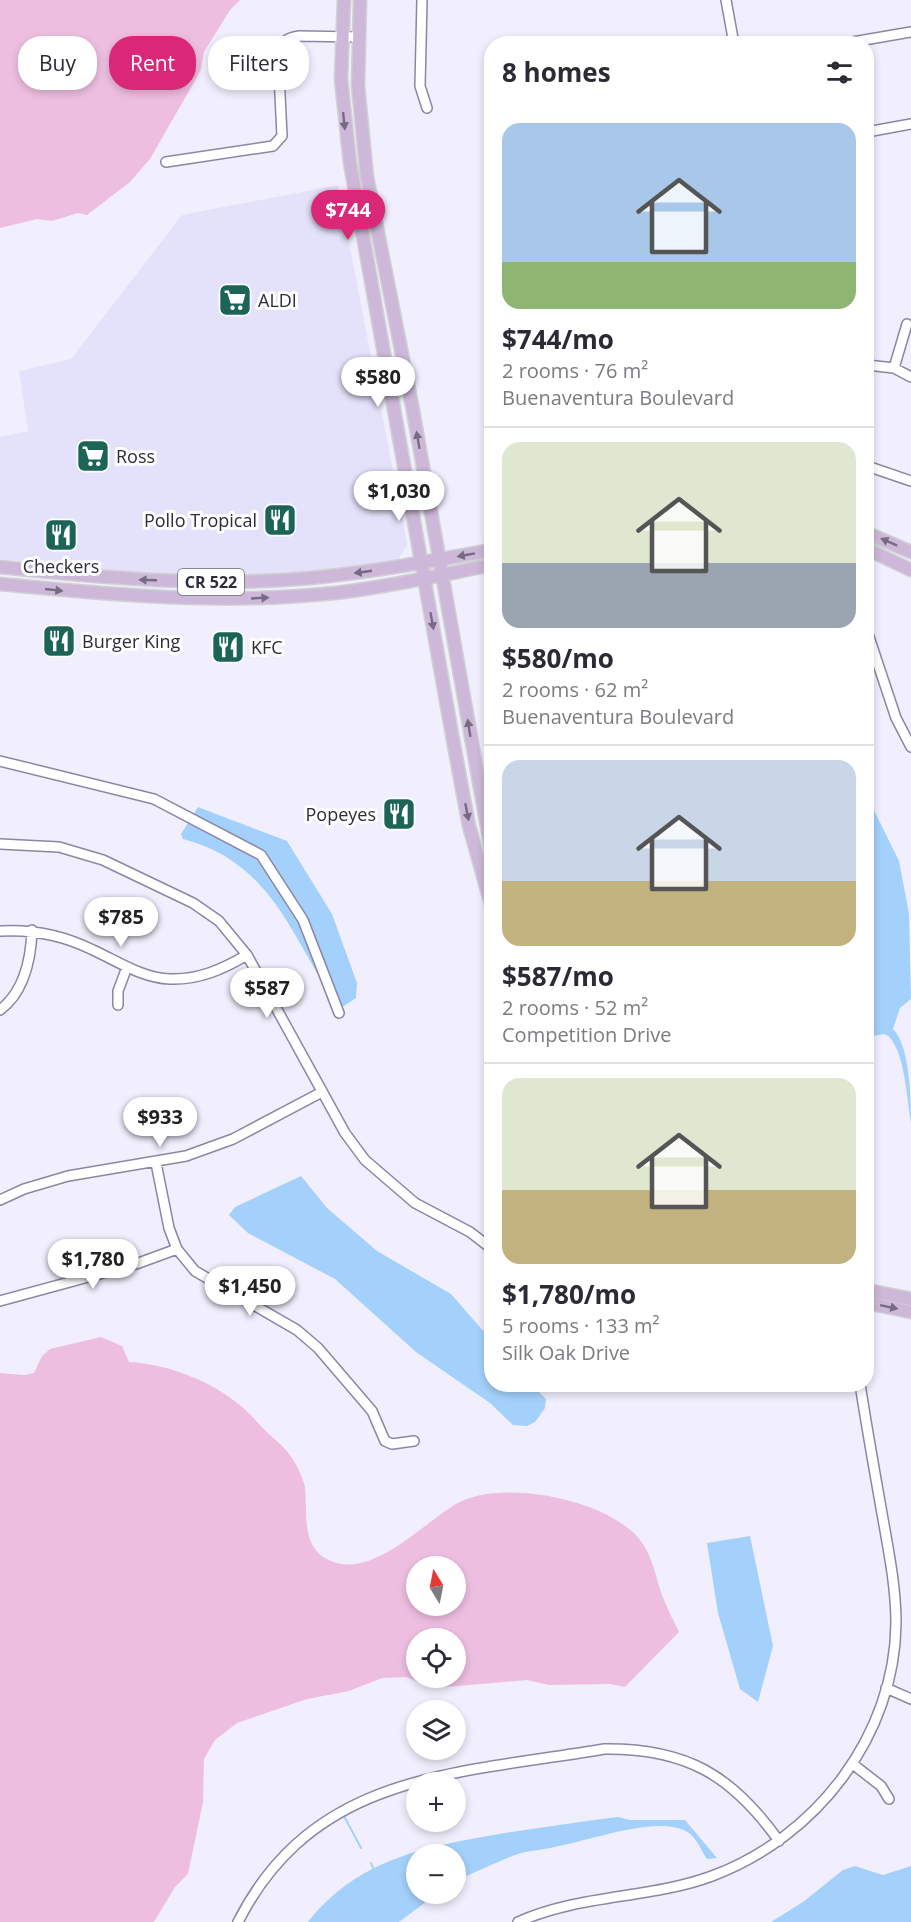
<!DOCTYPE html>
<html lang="en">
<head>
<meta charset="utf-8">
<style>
	body { margin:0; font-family:"Open Sans",sans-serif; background:#f7f7f7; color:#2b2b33; height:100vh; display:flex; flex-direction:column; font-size:22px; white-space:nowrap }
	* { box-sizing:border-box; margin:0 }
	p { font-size:20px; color:#7c7c81 }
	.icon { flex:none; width:33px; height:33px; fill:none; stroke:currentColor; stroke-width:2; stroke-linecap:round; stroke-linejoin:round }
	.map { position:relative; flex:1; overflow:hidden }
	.side { position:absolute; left:484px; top:36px; width:390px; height:1356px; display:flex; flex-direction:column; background:#fff; border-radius:24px; box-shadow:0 3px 9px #0003 }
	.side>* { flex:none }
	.hud { position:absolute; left:18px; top:36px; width:376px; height:54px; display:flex; gap:12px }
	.needle { width:39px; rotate:350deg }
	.buttons { position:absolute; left:406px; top:1556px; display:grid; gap:12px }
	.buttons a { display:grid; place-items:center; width:60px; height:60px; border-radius:50%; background:#fff; box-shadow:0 3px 9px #0003; font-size:30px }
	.price { position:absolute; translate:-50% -51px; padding:0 14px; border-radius:21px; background:#fff; color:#222; font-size:20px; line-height:39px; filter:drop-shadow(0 2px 3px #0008) }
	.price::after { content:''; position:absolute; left:50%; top:36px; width:18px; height:14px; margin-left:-9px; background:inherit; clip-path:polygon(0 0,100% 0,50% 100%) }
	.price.current { background:#db2777; color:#fff }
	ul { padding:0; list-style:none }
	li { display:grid; align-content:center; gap:12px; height:318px; padding:0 18px }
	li+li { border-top:2px solid #e1e1e2 }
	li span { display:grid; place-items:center; height:186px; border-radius:18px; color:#555 }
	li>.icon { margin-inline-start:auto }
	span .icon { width:108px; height:108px; fill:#fffc; stroke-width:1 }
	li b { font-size:26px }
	h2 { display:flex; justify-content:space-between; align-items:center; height:72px; padding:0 18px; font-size:26px }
	.chip { padding:0 21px; border-radius:24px; background:#fff; box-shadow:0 3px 9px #0003; font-size:21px; line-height:54px }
	.chip.current { background:#db2777; color:#fff }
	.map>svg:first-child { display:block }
	.built { fill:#e4e1fa }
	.green { fill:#edbee0; fill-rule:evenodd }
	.water { fill:#a4d1fb }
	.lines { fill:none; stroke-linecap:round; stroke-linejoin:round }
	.stream { stroke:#a4d1fb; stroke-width:2 }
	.minor-casing { stroke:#8b86a6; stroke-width:12 }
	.major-casing { stroke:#d1d1d4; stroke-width:15 }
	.minor { stroke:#fff; stroke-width:9 }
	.major { stroke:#ceb8da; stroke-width:12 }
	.oneway { fill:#766b82 }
	.labels { text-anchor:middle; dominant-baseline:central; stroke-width:6; stroke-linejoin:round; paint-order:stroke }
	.shield { fill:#fefefe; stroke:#6c6b75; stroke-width:1.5 }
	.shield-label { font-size:16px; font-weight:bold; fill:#2e2c3a }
	.poi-label { font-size:18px; fill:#2e2c3a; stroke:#fefefe; text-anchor:start }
</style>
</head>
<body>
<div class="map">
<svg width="911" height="1922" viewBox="0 0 911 1922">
	<rect width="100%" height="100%" fill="#f1effd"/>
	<!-- built -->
	<path class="built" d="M338,185L407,544L398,561L288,576L152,574L0,559V437L28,431L19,371L71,359L182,215Z"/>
	<!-- green -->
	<path class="green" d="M0,0H240L230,10L204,52L201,70L150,159L130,182L87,215L78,213L52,221L37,219L0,228Z
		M101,1337L122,1346L129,1362C168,1364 211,1381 241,1406C252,1415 260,1426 270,1435C278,1442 286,1449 292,1458C297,1465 303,1478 305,1487C308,1515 299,1553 337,1563C377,1574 425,1522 456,1504C500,1477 615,1500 643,1544C653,1559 656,1578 662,1595C667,1608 673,1620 679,1632L625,1687L610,1684L549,1685L527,1680L446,1687L424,1684L406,1677L382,1678L349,1691L307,1699L237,1723L215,1740L204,1759L203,1802L188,1874L175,1887L154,1922H0V1373L24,1375L34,1373L42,1356L50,1349ZM417,1566H456V1605H417ZM417,1638H456V1677H417Z"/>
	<!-- water -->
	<path class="water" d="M867,796L899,861L909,914L911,999L900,1008L893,1029C910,1045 911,1100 911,1123C907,1102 905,1045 885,1034L867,1037Z
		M198,807L287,841L332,914L357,983L356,998L344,1006H338C291,939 274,863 183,839L181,834Z
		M301,1176L327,1208L377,1251L451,1294L492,1341V1384L532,1385L546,1399L545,1408L535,1422L527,1426L513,1425L490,1403L416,1352L335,1279L248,1233L229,1215L235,1207Z
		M750,1536L773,1646L758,1702L740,1689L718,1613L707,1543Z
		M618,1817L630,1820H685L717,1858L707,1859C699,1847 696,1834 681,1829C651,1818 590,1840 559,1846C544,1850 530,1850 515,1855C495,1863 475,1872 456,1881V1854H417V1893H438L399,1922H308C358,1859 424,1847 499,1834C538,1828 578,1822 618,1817Z
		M855,1866L883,1875L911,1866V1922H771L803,1902L843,1870Z"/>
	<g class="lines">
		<!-- stream -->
		<path class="stream" d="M344,1816L361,1848
			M371,1863L373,1868"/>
		<defs>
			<path id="minor" d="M422,0L420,86L427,108
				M726,0L734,44
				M841,44L911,32
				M867,132L911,124
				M166,162L273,146L282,136L278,53C282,41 287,38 299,36L357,37
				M867,365L894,368L911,377
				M894,368L907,324
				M867,466L911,481
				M868,634L896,718L911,747
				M0,761L154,799L261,855L303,920L339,1013
				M0,844L59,847L103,860L193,903L219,921L247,955L345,1133L365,1160L415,1203L470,1232L492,1249
				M0,931C33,929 63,935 93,950C117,961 142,978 170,979C199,980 223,969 247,955
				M118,1005V991L127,967
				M0,1010C24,992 31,959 32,930
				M156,1163L169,1228L177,1249L195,1271L297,1330L318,1348L372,1411L385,1441L392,1444L414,1441
				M0,1200L24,1189L68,1176L186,1156L233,1139L322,1092
				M0,1301L136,1264L177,1249
				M886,1688L911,1699
				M854,1765L881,1786L889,1799
				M238,1922C314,1772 458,1774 604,1749C686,1748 732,1775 779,1841
				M518,1922C580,1894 650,1899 712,1876C817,1837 895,1735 896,1623C896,1588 889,1553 883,1519C875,1474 867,1429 860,1384"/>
			<path id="major" d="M344,0L341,79L350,163L455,751L469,826L492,908
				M360,0L358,86L367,177L412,405L492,855
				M867,533L911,552
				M867,549L911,570
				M0,567C103,578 207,587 311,578C372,572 432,561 492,550
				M0,584C112,595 223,605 335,593C388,587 440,575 492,565
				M867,1290L911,1299
				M867,1303L911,1312"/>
		</defs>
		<!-- minor casing -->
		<use href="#minor" class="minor-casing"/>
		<!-- major casing -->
		<use href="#major" class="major-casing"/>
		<!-- minor -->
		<use href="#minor" class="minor"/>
		<!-- major -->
		<use href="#major" class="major"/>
	</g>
	<!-- one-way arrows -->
	<defs><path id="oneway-solid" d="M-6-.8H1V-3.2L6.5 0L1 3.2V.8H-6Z" transform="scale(1.5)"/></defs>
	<g class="oneway">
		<use href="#oneway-solid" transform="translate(344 121) rotate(84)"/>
		<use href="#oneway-solid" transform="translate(418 440) rotate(-100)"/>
		<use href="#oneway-solid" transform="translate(889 542) rotate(-156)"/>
		<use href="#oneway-solid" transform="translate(466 555) rotate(170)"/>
		<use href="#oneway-solid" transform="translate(363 572) rotate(172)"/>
		<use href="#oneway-solid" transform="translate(148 580) rotate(-178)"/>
		<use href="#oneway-solid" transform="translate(54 590) rotate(6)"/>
		<use href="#oneway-solid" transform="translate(260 598) rotate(-3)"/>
		<use href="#oneway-solid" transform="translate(432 621) rotate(80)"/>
		<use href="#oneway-solid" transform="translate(469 728) rotate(-99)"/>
		<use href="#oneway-solid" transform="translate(467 812) rotate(79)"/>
		<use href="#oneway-solid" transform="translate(889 1307) rotate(12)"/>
	</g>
	<!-- icons -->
	<defs>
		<symbol id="supermarket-square" viewBox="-11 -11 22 22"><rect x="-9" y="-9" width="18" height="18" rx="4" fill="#1c6458" stroke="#fefefe"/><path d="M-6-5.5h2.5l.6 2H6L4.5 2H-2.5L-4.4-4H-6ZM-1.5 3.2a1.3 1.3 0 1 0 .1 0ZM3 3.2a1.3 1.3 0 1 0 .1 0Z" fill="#fff"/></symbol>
		<symbol id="restaurant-square" viewBox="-11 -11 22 22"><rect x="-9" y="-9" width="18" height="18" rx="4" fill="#1c6458" stroke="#fefefe"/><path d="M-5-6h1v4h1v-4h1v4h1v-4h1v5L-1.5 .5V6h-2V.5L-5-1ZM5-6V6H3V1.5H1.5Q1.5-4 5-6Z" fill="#fff"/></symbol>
	</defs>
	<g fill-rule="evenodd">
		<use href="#supermarket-square" x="216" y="281" width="38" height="38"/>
		<use href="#supermarket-square" x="74" y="437" width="38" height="38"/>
		<use href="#restaurant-square" x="261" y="501" width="38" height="38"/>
		<use href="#restaurant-square" x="42" y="516" width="38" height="38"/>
		<use href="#restaurant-square" x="40" y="622" width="38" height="38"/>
		<use href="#restaurant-square" x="209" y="628" width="38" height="38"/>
		<use href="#restaurant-square" x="380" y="795" width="38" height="38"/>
	</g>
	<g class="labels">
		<!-- shield labels -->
		<rect class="shield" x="178" y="569" width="66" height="26" rx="4.5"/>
		<g class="shield-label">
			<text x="211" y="582">CR 522</text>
		</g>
		<!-- poi labels -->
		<g class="poi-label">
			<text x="258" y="300">ALDI</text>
			<text x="116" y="456">Ross</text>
			<text x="257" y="520" text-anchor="end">Pollo Tropical</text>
			<text x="61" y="566" text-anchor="middle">Checkers</text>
			<text x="82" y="641">Burger King</text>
			<text x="251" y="647">KFC</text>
			<text x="376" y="814" text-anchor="end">Popeyes</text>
		</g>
	</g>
</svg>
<div class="buttons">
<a><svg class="needle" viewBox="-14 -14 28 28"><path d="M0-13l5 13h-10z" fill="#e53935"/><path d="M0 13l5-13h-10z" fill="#7c7c81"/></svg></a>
<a><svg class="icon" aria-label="locate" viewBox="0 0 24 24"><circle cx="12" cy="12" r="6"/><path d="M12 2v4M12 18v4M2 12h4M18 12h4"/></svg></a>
<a><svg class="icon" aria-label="layers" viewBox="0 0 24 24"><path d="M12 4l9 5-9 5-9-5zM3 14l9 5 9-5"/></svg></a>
<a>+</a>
<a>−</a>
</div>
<b class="price current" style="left:348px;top:241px">$744</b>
<b class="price" style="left:378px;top:408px">$580</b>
<b class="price" style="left:399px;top:522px">$1,030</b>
<b class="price" style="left:121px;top:948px">$785</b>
<b class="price" style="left:267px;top:1019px">$587</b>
<b class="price" style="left:160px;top:1148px">$933</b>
<b class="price" style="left:93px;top:1290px">$1,780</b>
<b class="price" style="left:250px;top:1317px">$1,450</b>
<div class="hud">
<a class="chip">Buy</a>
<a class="chip current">Rent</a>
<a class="chip">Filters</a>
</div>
<section class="side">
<h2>8 homes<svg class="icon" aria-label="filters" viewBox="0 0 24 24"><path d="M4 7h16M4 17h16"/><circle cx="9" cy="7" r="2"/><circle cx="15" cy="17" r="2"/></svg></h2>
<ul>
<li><span style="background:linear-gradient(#a9c7e8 75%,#8fb573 0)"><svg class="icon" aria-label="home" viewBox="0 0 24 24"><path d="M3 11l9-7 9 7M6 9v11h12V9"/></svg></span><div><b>$744/mo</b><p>2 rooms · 76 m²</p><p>Buenaventura Boulevard</p></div></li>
<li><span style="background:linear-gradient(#dfe7d0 65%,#9aa5b1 0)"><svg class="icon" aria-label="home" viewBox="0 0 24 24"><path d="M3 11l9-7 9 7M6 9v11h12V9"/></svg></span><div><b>$580/mo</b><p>2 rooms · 62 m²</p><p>Buenaventura Boulevard</p></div></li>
<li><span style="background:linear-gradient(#c9d6e8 65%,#c2b280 0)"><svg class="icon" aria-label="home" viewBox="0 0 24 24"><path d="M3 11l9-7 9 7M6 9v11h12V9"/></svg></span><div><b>$587/mo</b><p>2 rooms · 52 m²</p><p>Competition Drive</p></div></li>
<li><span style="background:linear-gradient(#dfe7d0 60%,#c2b280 0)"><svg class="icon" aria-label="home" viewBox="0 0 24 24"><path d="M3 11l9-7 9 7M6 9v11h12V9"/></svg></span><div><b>$1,780/mo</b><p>5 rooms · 133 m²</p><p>Silk Oak Drive</p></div></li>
</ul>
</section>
</div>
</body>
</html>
